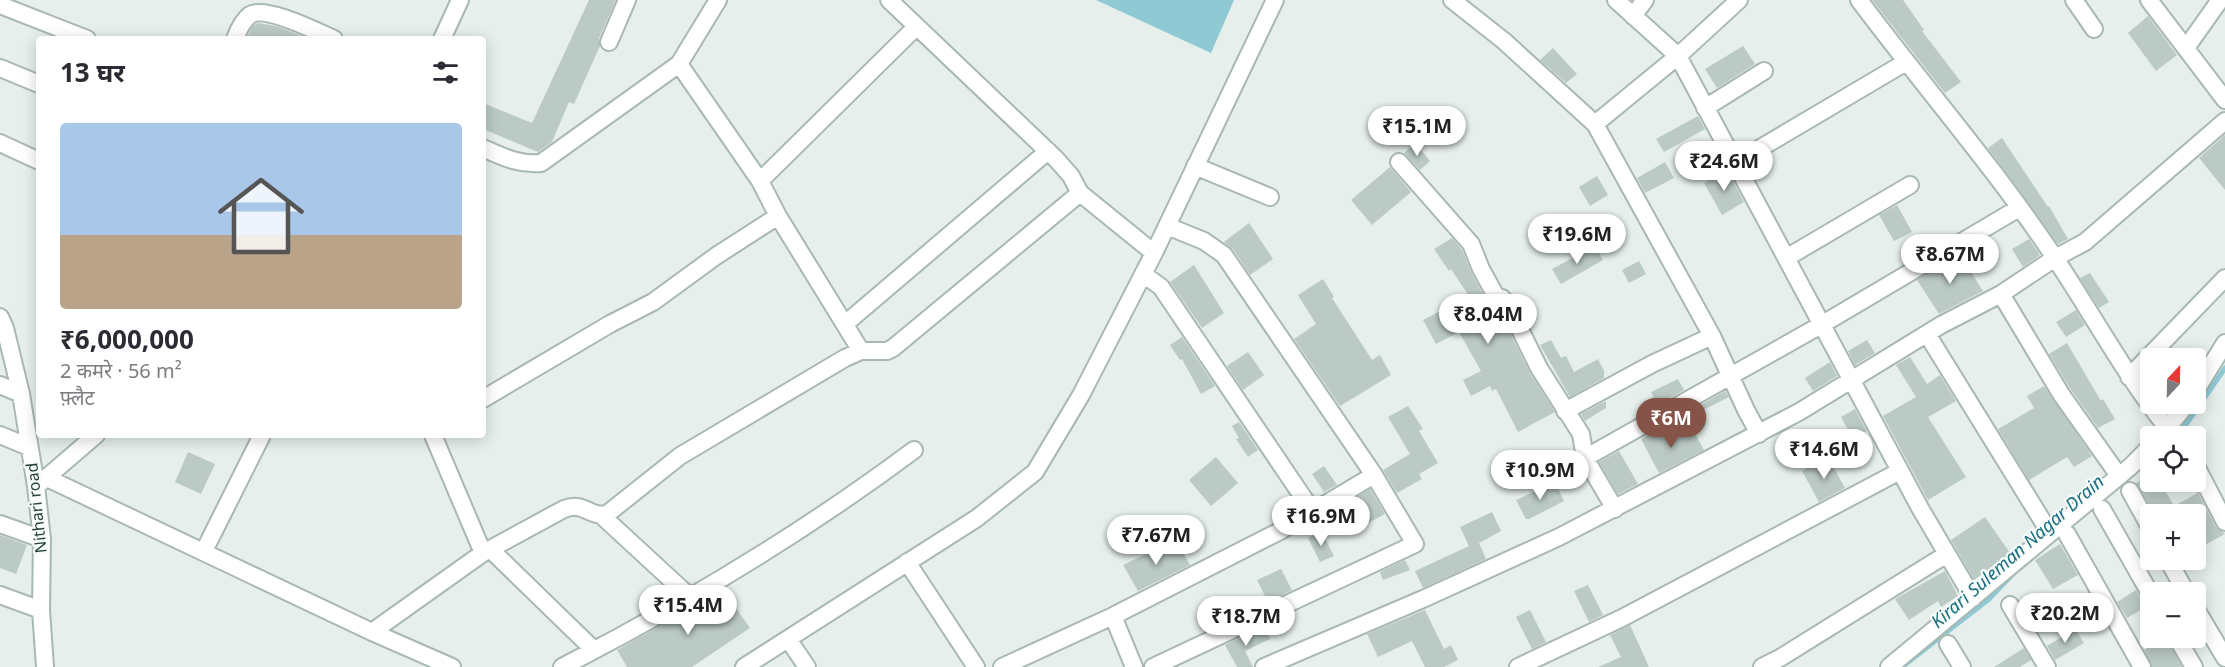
<!DOCTYPE html>
<html lang="hi">
<head>
<meta charset="utf-8">
<style>
	body { margin:0; font-family:"Noto Sans","Noto Sans Devanagari",sans-serif; background:#f7f7f7; color:#2b2b33; height:100vh; display:flex; flex-direction:column; font-size:22px; white-space:nowrap }
	* { box-sizing:border-box; margin:0 }
	p { font-size:20px; color:#7c7c81 }
	.icon { flex:none; width:33px; height:33px; fill:none; stroke:currentColor; stroke-width:2; stroke-linecap:round; stroke-linejoin:round }
	.map { position:relative; flex:1; overflow:hidden }
	.drawer { position:absolute; left:36px; top:36px; width:450px; height:402px; display:flex; flex-direction:column; background:#fff; border-radius:6px; box-shadow:0 3px 15px #0003 }
	.drawer>* { flex:none }
	.needle { width:39px; rotate:22deg }
	.buttons { position:absolute; left:2140px; top:348px; display:grid; gap:12px }
	.buttons a { display:grid; place-items:center; width:66px; height:66px; border-radius:6px; background:#fff; box-shadow:0 3px 15px #0003; font-size:30px }
	.price { position:absolute; translate:-50% -51px; padding:0 14px; border-radius:21px; background:#fff; color:#222; font-size:20px; line-height:39px; filter:drop-shadow(0 2px 3px #0008) }
	.price::after { content:''; position:absolute; left:50%; top:36px; width:18px; height:14px; margin-left:-9px; background:inherit; clip-path:polygon(0 0,100% 0,50% 100%) }
	.price.current { background:#855347; color:#fff }
	ul { padding:0; list-style:none }
	li { display:grid; align-content:center; gap:12px; height:318px; padding:0 24px }
	li span { display:grid; place-items:center; height:186px; border-radius:6px; color:#555 }
	li>.icon { margin-inline-start:auto }
	span .icon { width:108px; height:108px; fill:#fffc; stroke-width:1 }
	li b { font-size:26px }
	h2 { display:flex; justify-content:space-between; align-items:center; height:72px; padding:0 24px; font-size:26px }
	.map>svg:first-child { display:block }
	.water { fill:#8ec9d4 }
	.lines { fill:none; stroke-linecap:round; stroke-linejoin:round }
	.stream { stroke:#8ec9d4; stroke-width:5 }
	.building { fill:#bbcac4 }
	.street-casing { stroke:#a8b8b2; stroke-width:20 }
	.street { stroke:#fff; stroke-width:16 }
	.labels { text-anchor:middle; dominant-baseline:central; stroke-width:4.5; stroke-linejoin:round; paint-order:stroke }
	.street-label { font-size:16px; fill:#24423a; stroke:#f7fbf9 }
	.water-label { font-size:18px; font-style:italic; fill:#1c6f80; stroke:#f7fbf9 }
</style>
</head>
<body>
<div class="map">
<svg width="2225" height="667" viewBox="0 0 2225 667">
	<rect width="100%" height="100%" fill="#e6efeb"/>
	<!-- water -->
	<path class="water" d="M1096,0H1234L1211,53Z"/>
	<g class="lines">
		<!-- stream -->
		<path class="stream" d="M2178,436L2225,368
			M1902,667L1989,599L2011,576"/>
	</g>
	<!-- building -->
	<path class="building" d="M589,0H616L599,38L600,46L574,104L569,102L552,142L538,152L483,129V103L532,123Z
		M1872,0H1903L1924,30L1922,31L1961,82L1945,93Z
		M2148,16L2177,55L2156,71L2128,33Z
		M258,23L276,26L309,39H246L253,26Z
		M1743,46L1755,64L1717,88L1705,69Z
		M1553,48L1577,74L1566,83L1540,60Z
		M1698,116L1705,129L1664,152L1656,139Z
		M2225,135V190L2199,158Z
		M2002,138L2048,207L2049,206L2068,239L2058,244L1988,148Z
		M1415,143L1430,161L1420,170L1404,153Z
		M1665,162L1674,178L1645,193L1637,178Z
		M1390,167L1411,192L1372,225L1351,200Z
		M1727,170L1744,202L1722,215L1704,183Z
		M1597,176L1608,195L1590,206L1579,187Z
		M1897,205L1912,232L1894,241L1879,215Z
		M1249,223L1273,259L1250,275L1233,249L1224,242Z
		M1452,238L1462,250L1472,274L1488,303L1499,311L1530,373L1555,412L1518,432L1496,389L1492,391L1490,386L1471,396L1463,380L1481,371L1459,332L1436,344L1423,320L1469,296L1451,269L1449,271L1434,249Z
		M2029,239L2040,255L2023,267L2012,249Z
		M1595,246L1603,260L1561,284L1552,269Z
		M1960,255L1983,291L1939,314L1917,280Z
		M1639,261L1646,274L1629,283L1622,270Z
		M1194,265L1224,313L1202,328L1170,282Z
		M2090,273L2109,302L2099,308L2080,278Z
		M1323,279L1334,297L1332,298L1372,360L1380,355L1391,375L1340,406L1294,339L1316,324L1298,295Z
		M2076,310L2085,325L2066,337L2056,322Z
		M1182,337L1215,386L1201,394L1182,359L1180,360L1170,345Z
		M1551,340L1561,358L1566,356L1574,372L1598,359L1604,371V378L1570,397L1540,345Z
		M1867,340L1875,353L1855,365L1848,351Z
		M2067,343L2101,401L2103,399L2115,419L2098,428L2070,388L2049,354Z
		M1248,352L1264,375L1243,390L1227,366Z
		M1910,357L1927,384L1940,375L1956,401L1928,417L1966,477L1928,500L1883,416L1916,397L1896,365Z
		M1830,362L1837,376L1813,391L1805,378Z
		M1678,379L1684,390L1657,405L1651,392Z
		M2044,386L2092,456L2074,467L2067,457L2029,480L1998,429L2034,408L2027,396Z
		M1725,391L1729,397L1687,418L1685,414Z
		M1606,401V408L1585,421L1581,414Z
		M1408,406L1423,429L1419,431L1438,463L1419,474L1422,479L1397,493L1383,470L1410,454L1388,417Z
		M1855,409L1867,431L1853,439L1841,417Z
		M1239,422L1258,450L1248,457L1236,439L1239,438L1232,426Z
		M1662,427L1670,442L1693,430L1704,450L1659,473L1641,439Z
		M1619,451L1638,484L1618,494L1599,462Z
		M188,452L215,464L201,494L175,482Z
		M1216,457L1238,483L1211,506L1189,480Z
		M1828,457L1845,488L1819,502L1802,471Z
		M1324,466L1337,485L1324,492L1312,474Z
		M2151,474V489L2161,483L2174,506L2196,494V489L2216,527L2225,534L2201,547L2196,539V514H2155L2136,483Z
		M1555,482L1564,501L1529,519H1526L1516,500Z
		M1370,489L1385,514L1368,523L1355,498Z
		M1492,512L1501,531L1479,543L1486,559L1423,588L1415,571L1469,546L1460,527Z
		M1985,517L2010,553L1974,580L1951,540Z
		M1321,531L1334,556L1320,562L1308,538Z
		M0,535L27,545L16,574L0,568Z
		M1176,540L1190,565L1138,591L1123,565L1157,549V551Z
		M2060,544L2078,575L2053,589L2035,560Z
		M1405,560L1410,570L1383,580L1380,572Z
		M1281,569L1292,590L1268,602L1257,580Z
		M1945,571L1958,596L1941,607L1938,601L1909,620L1895,599Z
		M1588,585L1603,615L1589,622L1574,591Z
		M723,590L750,628L692,667H627L617,650Z
		M2136,590L2142,601L2149,605L2127,618L2117,602Z
		M1425,610L1444,649L1451,645L1458,660L1444,667H1425L1412,641L1378,657L1367,634Z
		M1530,610L1546,642L1532,649L1516,617Z
		M1630,625L1649,667H1598L1621,657L1610,635Z
		M1264,626L1270,639L1245,651L1253,667H1237L1225,645Z
		M2075,629L2084,643L2055,660L2047,646Z
		M2165,638H2167L2182,667H2152L2144,650Z
		M2024,648L2031,660L2020,667H1994Z"/>
	<g class="lines">
		<defs>
			<path id="street" d="M889,0L1056,159L1071,176L1080,193L1154,253
				M1452,0L1504,41L1595,124L1712,336L1746,410L1759,434
				M1616,0L1678,56L1920,508L1973,598
				M1859,0C1924,87 1995,168 2055,258C2095,318 2128,381 2174,436
				M2074,0L2094,29
				M2149,0L2225,100
				M0,5L87,39
				M1633,16L1645,0
				M235,39C238,31 243,20 250,15C265,5 318,32 334,39
				M442,39L460,0
				M609,42L627,0
				M2186,48L2220,0
				M679,64L760,181
				M0,68L39,84
				M1705,108L1764,71
				M1595,124L1678,56L1739,0
				M0,143L39,161
				M483,148C503,157 519,165 541,163L679,64L718,0
				M1399,162L1471,244L1481,269L1497,298H1502L1508,305L1539,368L1581,434L1585,458L1615,509
				M1735,163L1906,62
				M1195,166L1270,197
				M1786,258L1910,185
				M1143,274L1161,287L1313,512
				M2001,294L2061,394L2119,476
				M0,317L5,328L21,394L36,486L42,539L41,610L45,667
				M845,324L1048,151
				M1927,334L2050,533
				M861,351L778,216L760,181L916,27
				M2129,377L2225,278
				M0,385L21,394
				M2196,390L2225,343
				M483,399L610,324L653,302L716,256L778,216
				M1565,411L1652,364L1712,336
				M0,435L29,447
				M433,435L483,553
				M2161,435L2187,404
				M2196,466L2225,522
				M1563,475L1585,458L1821,325L2019,208
				M47,478L372,632L452,667
				M39,484L96,435
				M2130,491L2151,529
				M2102,509L2151,595
				M601,515L690,597
				M0,524L42,539
				M2067,534L2142,667
				M491,550L594,650
				M204,551L262,435
				M2168,560L2186,592
				M907,562L976,667
				M0,595L41,610
				M2010,605L2047,667
				M2196,609L2225,658
				M1113,616L1134,667
				M372,632L483,553L564,509C585,501 589,518 607,514L680,456L845,358L861,351H887L893,348L1080,193
				M2177,638L2194,667
				M788,639L807,667
				M1948,644L1962,667
				M562,667C685,604 804,532 914,450
				M744,667L977,518L1035,472L1081,395L1154,253L1275,0
				M1002,667L1113,616L1282,530L1374,475
				M1153,667L1415,544L1374,475L1224,255L1204,241L1167,226
				M1264,667L1423,599L1559,537L1799,412L1941,325L2001,294L2055,258L2085,242L2225,121
				M1518,667L1622,618L1900,471
				M1762,667L1780,658L1947,554
				M1889,667L2130,467L2151,446"/>
		</defs>
		<!-- street casing -->
		<use href="#street" class="street-casing"/>
		<!-- street -->
		<use href="#street" class="street"/>
	</g>
	<g class="labels">
		<!-- street labels -->
		<g class="street-label">
			<text transform="translate(36 508) rotate(-96)">Nithari road</text>
		</g>
		<!-- water labels -->
		<g class="water-label">
			<text transform="translate(2017 551) rotate(-41)">Kirari Suleman Nagar Drain</text>
		</g>
	</g>
</svg>
<div class="buttons">
<a><svg class="needle" viewBox="-14 -14 28 28"><path d="M0-13l5 13h-10z" fill="#e53935"/><path d="M0 13l5-13h-10z" fill="#7c7c81"/></svg></a>
<a><svg class="icon" aria-label="locate" viewBox="0 0 24 24"><circle cx="12" cy="12" r="6"/><path d="M12 2v4M12 18v4M2 12h4M18 12h4"/></svg></a>
<a>+</a>
<a>−</a>
</div>
<b class="price" style="left:1417px;top:157px">₹15.1M</b>
<b class="price" style="left:1724px;top:192px">₹24.6M</b>
<b class="price" style="left:1577px;top:265px">₹19.6M</b>
<b class="price" style="left:1950px;top:285px">₹8.67M</b>
<b class="price" style="left:1488px;top:345px">₹8.04M</b>
<b class="price current" style="left:1671px;top:449px">₹6M</b>
<b class="price" style="left:1824px;top:480px">₹14.6M</b>
<b class="price" style="left:1540px;top:501px">₹10.9M</b>
<b class="price" style="left:1321px;top:547px">₹16.9M</b>
<b class="price" style="left:1156px;top:566px">₹7.67M</b>
<b class="price" style="left:688px;top:636px">₹15.4M</b>
<b class="price" style="left:2065px;top:644px">₹20.2M</b>
<b class="price" style="left:1246px;top:647px">₹18.7M</b>
<section class="drawer">
<h2>13 घर<svg class="icon" aria-label="filters" viewBox="0 0 24 24"><path d="M4 7h16M4 17h16"/><circle cx="9" cy="7" r="2"/><circle cx="15" cy="17" r="2"/></svg></h2>
<ul>
<li><span style="background:linear-gradient(#a9c7e8 60%,#b9a48a 0)"><svg class="icon" aria-label="home" viewBox="0 0 24 24"><path d="M3 11l9-7 9 7M6 9v11h12V9"/></svg></span><div><b>₹6,000,000</b><p>2 कमरे · 56 m²</p><p>फ़्लैट</p></div></li>
</ul>
</section>
</div>
</body>
</html>
